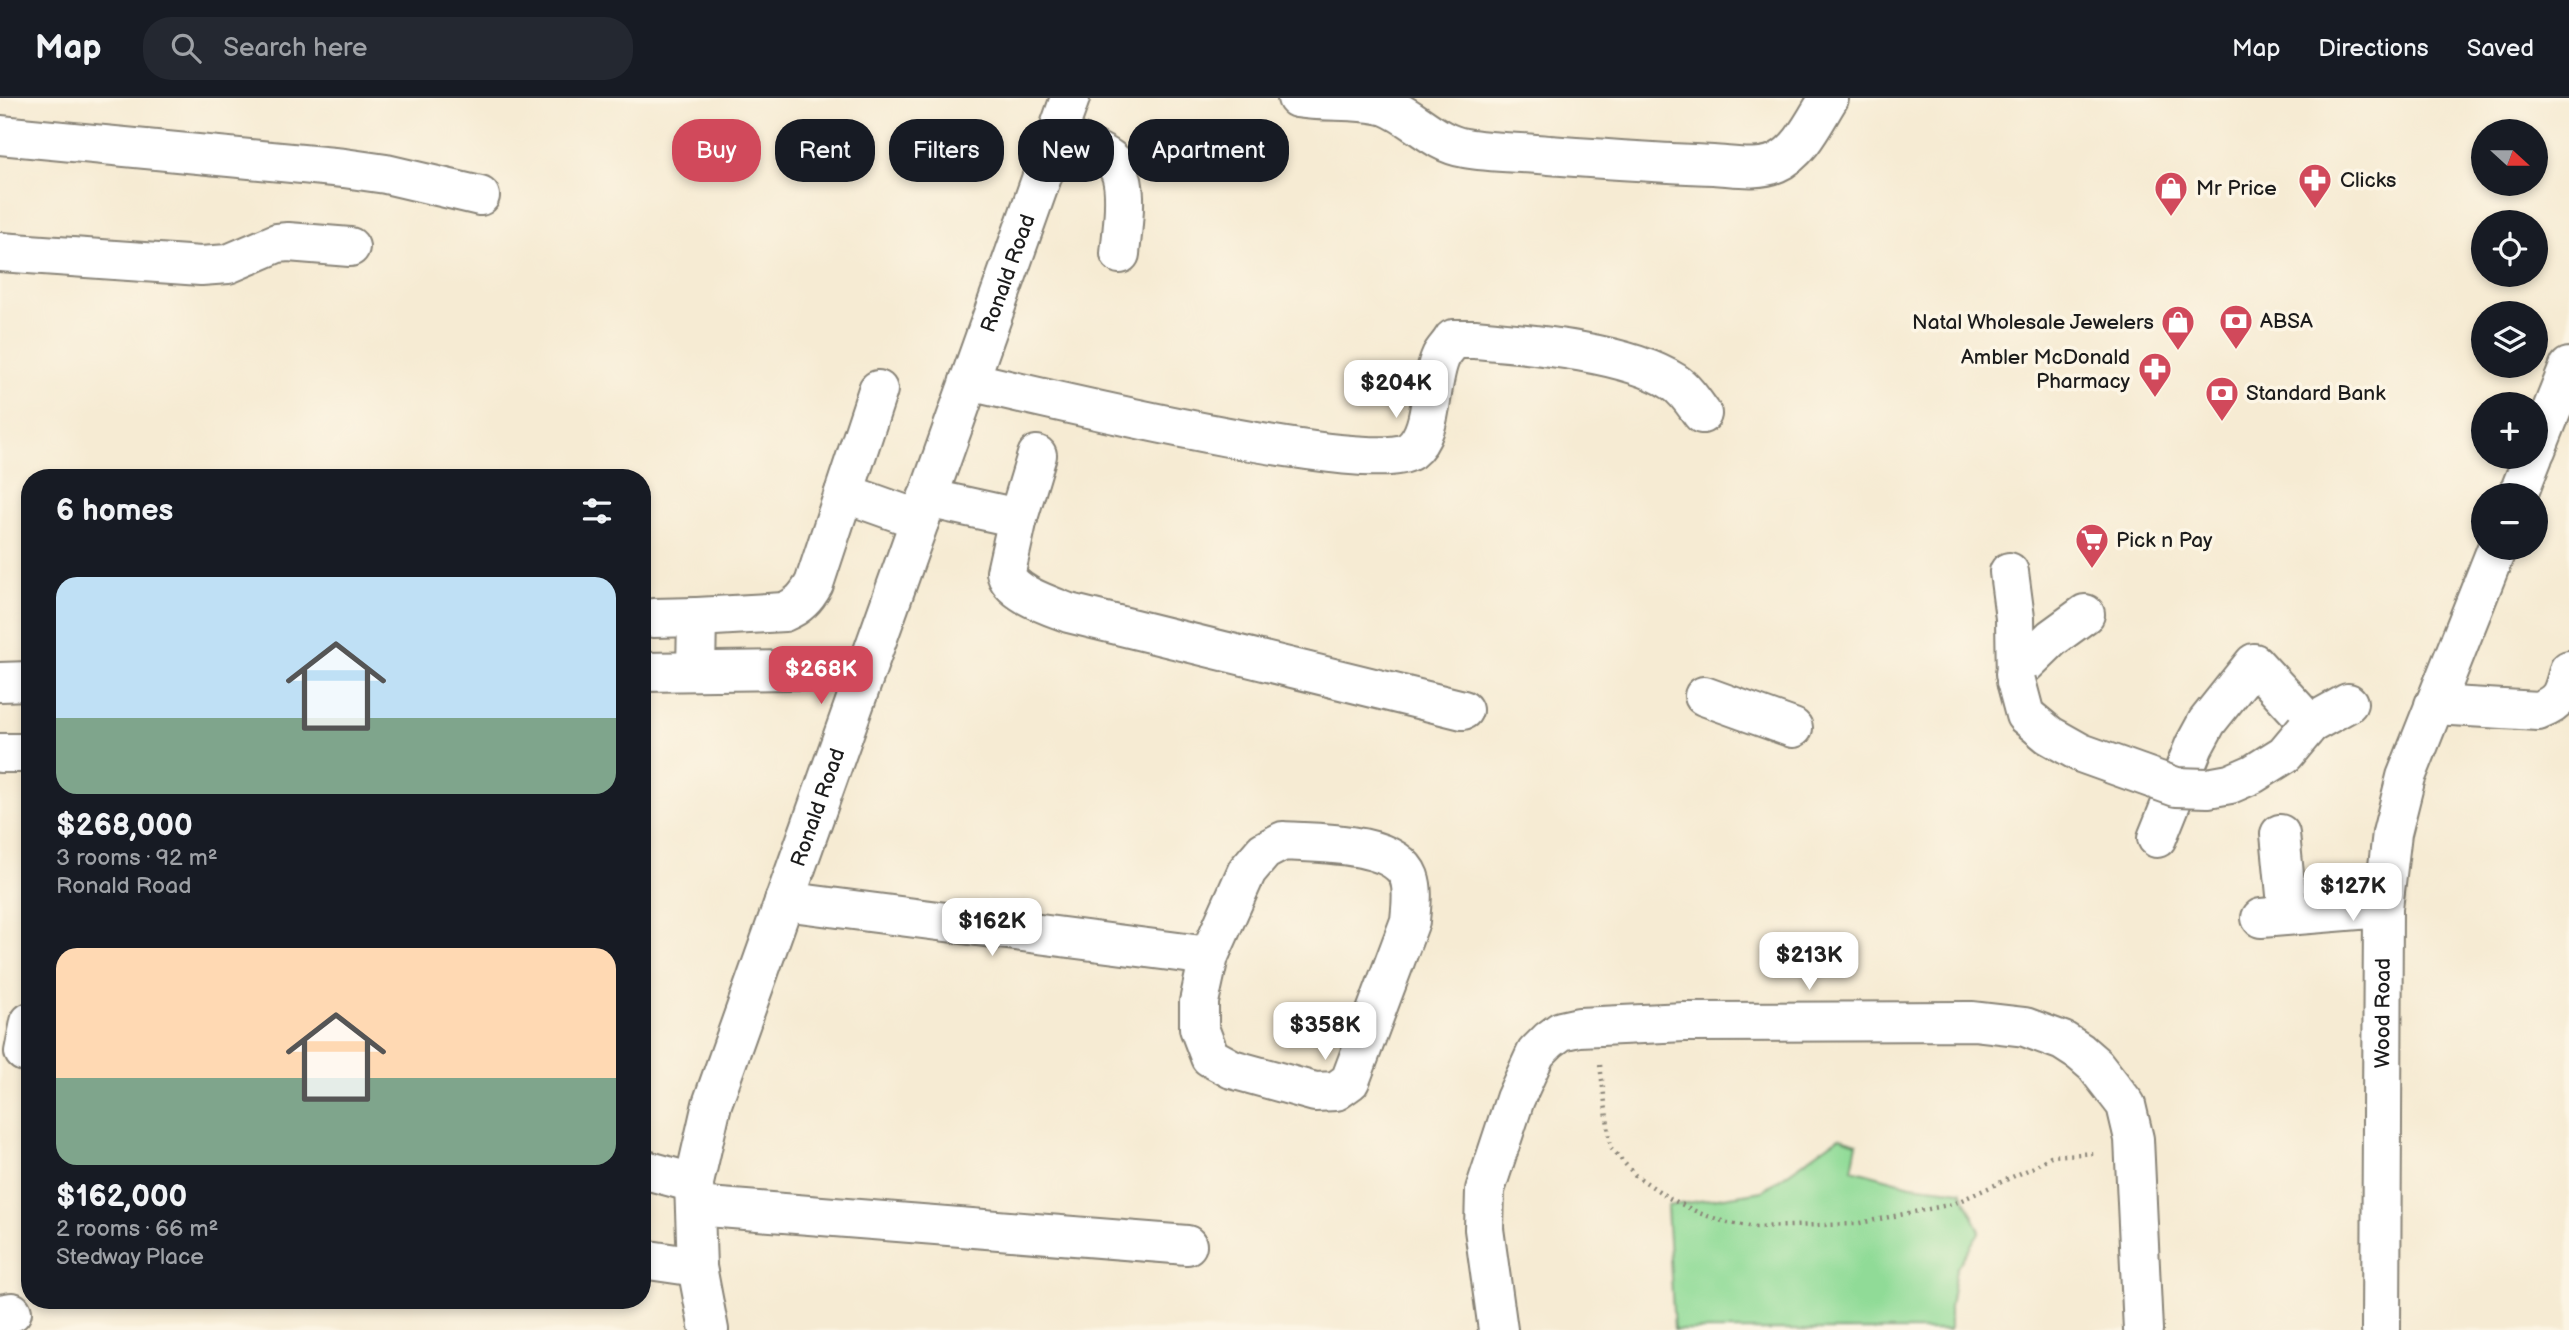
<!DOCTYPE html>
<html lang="en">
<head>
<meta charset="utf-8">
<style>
	body { margin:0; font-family:"Balsamiq Sans",sans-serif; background:#242831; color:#f1f3f6; height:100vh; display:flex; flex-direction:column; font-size:26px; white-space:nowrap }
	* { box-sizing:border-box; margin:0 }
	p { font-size:23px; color:#9ea1a6 }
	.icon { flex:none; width:38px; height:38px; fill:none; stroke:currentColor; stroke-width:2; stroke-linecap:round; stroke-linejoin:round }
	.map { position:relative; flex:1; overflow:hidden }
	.drawer { position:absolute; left:21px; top:371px; width:630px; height:840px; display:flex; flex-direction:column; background:#171b24; border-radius:28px; box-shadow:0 4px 10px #0003 }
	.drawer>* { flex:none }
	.banner { position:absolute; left:672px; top:21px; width:665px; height:63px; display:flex; gap:14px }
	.needle { width:46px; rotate:111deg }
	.fabs { position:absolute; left:2471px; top:21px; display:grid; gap:14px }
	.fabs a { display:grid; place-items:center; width:77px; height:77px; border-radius:50%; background:#171b24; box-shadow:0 4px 10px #0003; font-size:35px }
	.price { position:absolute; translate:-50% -60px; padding:0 16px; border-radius:14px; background:#fff; color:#222; font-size:23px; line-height:46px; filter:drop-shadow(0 2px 4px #0008) }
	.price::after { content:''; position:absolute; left:50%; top:42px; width:21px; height:16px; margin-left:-10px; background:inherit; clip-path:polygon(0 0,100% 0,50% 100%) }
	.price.active { background:#d1495b; color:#fff }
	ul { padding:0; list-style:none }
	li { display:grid; align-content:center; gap:14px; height:371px; padding:0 35px }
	li span { display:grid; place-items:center; height:217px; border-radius:21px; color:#555 }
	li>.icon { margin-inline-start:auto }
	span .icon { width:126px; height:126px; fill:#fffc; stroke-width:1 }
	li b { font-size:30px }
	h2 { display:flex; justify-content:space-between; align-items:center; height:84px; padding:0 35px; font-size:30px }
	.chip { padding:0 24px; border-radius:28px; background:#171b24; box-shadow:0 4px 10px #0003; font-size:24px; line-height:63px }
	.chip.active { background:#d1495b; color:#fff }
	header { display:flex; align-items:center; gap:42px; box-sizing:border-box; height:98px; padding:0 35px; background:#171b24; border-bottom:2px solid #363941 }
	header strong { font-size:33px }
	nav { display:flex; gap:38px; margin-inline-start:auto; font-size:24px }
	.search { width:490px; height:63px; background:#242831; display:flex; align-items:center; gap:18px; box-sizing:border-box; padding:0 24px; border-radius:28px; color:#9ea1a6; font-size:26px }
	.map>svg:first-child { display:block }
	.green { fill:#90db97; stroke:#567c5a; stroke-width:2 }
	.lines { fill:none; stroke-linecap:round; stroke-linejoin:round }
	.minor-casing { stroke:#898478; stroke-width:42 }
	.path { stroke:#898478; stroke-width:4.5; stroke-dasharray:2 5; stroke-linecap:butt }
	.minor { stroke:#fff; stroke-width:38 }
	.minor-bridge-casing { stroke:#898478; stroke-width:42; stroke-linecap:butt }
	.minor-bridge { stroke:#fff; stroke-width:38 }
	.labels { text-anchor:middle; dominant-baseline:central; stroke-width:7; stroke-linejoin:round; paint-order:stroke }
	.poi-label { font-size:21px; fill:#1c1c1c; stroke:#fcf5e5; text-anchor:start }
	.street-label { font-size:21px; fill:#1c1c1c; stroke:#fcf5e5 }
</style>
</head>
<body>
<header>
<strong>Map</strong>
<div class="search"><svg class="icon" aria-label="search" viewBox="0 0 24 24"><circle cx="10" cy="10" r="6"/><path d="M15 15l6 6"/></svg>Search here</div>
<nav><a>Map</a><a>Directions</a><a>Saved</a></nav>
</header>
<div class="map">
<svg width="2569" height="1232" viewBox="0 0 2569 1232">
	<rect width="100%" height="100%" fill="#fcf5e5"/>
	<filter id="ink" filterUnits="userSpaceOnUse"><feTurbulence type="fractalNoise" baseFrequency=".0143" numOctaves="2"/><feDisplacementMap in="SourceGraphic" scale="14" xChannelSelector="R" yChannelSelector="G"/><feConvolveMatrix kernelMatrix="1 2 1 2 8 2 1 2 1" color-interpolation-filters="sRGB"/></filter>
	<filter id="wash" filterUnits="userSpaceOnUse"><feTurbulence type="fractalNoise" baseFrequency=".00686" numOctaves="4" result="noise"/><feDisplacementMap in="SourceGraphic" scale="28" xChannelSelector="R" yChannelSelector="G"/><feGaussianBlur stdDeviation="1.57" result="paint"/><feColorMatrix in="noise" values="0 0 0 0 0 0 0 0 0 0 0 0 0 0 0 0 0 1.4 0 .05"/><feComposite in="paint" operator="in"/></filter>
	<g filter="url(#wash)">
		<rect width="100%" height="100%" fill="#f6ebd3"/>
		<!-- green -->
		<path class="green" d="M1839,1039L1857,1045L1852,1071L1911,1087L1961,1093L1980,1133L1956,1171L1950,1207V1232H1674L1667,1108L1762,1093Z"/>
	</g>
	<g filter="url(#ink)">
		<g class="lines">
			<defs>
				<g id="minor">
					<path d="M1297,0C1326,5 1357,0 1386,8C1414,19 1434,45 1465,50C1492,55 1522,54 1549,57C1604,61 1659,65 1713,67C1733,68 1758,73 1776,65C1801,54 1815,22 1829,0"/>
					<path d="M1057,35C1074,44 1096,51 1111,62C1132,78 1122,132 1120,156"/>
					<path d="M0,37L344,70L386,76L480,98"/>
					<path d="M0,154L201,168L228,166L277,145L288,144L350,149"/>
					<path d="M969,283C1031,297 1372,380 1410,353C1435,334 1428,286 1441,258C1444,252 1450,247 1453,241H1475C1531,246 1628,254 1674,284C1686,292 1694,305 1702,316"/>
					<path d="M2536,352L2569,269"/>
					<path d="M1037,357L1018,420L1006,474C1009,495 1051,508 1069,515L1463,612"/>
					<path d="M844,395L920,422"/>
					<path d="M2518,397L2533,359"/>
					<path d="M927,400L1018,420"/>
					<path d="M2009,474L2015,520L2016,583"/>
					<path d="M653,520L697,519"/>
					<path d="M696,573L697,519L784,514C799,508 806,500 814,486L878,292"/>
					<path d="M642,574L866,571"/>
					<path d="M2015,576L2052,540L2085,516"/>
					<path d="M0,584L30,583"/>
					<path d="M1704,598L1793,630"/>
					<path d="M2434,607L2538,613C2562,604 2563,595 2569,572"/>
					<path d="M2305,632L2310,626L2348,605"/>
					<path d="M0,655H30"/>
					<path d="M2280,736L2288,817"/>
					<path d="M2157,740L2194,648L2207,624L2254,565L2310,626"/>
					<path d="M1283,743C1315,745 1395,743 1409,779C1414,793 1411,809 1410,823L1350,983L1336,993L1315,994L1232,971L1210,959L1199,930V904L1209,858L1247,773L1264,753Z"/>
					<path d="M784,803L1209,858"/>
					<path d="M2261,820L2383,810"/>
					<path d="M24,954L30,924"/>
					<path d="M642,1071L694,1085"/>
					<path d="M695,1108L1187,1147"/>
					<path d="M642,1161L697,1169"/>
					<path d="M0,1216L12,1214"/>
					<path id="s1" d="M709,1232L697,1169L694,1085L712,1006L1070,0"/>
					<path d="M1498,1232L1484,1131L1485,1092L1515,1001L1536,955L1549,942L1561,933L1579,929L1685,924L1973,923L2025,929L2063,943L2080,954L2095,967L2126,1007L2134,1041L2143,1232"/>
					<path id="s2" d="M2381,1232L2383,810L2392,735L2406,679L2497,450"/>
				</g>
			</defs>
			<!-- minor casing -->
			<use href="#minor" class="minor-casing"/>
			<!-- path -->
			<path class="path" d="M1600,967L1611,1050L1635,1077L1669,1100L1699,1115L1728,1125L1756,1129L1855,1126L1953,1106L2032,1070L2051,1058L2096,1055"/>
			<!-- minor -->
			<use href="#minor" class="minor"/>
			<defs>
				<path id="minor-bridge" d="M2016,583L2025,617L2049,637L2081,655L2176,689L2208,690L2230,686L2253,676L2285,656L2305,632"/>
			</defs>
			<!-- minor-bridge casing -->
			<use href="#minor-bridge" class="minor-bridge-casing"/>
			<!-- minor-bridge -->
			<use href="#minor-bridge" class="minor-bridge"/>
		</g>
	</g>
	<!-- icons -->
	<defs>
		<symbol id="pharmacy-pin" viewBox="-11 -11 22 30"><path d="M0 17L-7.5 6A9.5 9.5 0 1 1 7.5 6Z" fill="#d1495b" stroke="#fcf5e5"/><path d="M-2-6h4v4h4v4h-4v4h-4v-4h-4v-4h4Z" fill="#fff"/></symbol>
		<symbol id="shop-pin" viewBox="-11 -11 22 30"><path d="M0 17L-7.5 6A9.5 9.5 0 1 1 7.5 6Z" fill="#d1495b" stroke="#fcf5e5"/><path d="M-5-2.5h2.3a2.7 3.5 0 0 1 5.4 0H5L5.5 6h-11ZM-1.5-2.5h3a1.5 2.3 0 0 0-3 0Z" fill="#fff"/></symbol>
		<symbol id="bank-pin" viewBox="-11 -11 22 30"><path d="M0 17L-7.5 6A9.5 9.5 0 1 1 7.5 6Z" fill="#d1495b" stroke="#fcf5e5"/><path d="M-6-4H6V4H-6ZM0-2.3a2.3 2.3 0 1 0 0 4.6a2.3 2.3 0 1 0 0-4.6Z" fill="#fff"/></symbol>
		<symbol id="supermarket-pin" viewBox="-11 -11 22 30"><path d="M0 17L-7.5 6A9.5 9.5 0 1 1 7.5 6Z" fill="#d1495b" stroke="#fcf5e5"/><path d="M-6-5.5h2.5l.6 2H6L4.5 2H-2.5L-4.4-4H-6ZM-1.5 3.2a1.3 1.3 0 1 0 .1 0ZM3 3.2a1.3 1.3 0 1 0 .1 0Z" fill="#fff"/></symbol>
	</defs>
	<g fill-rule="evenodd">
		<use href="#pharmacy-pin" x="2296" y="63" width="38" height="52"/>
		<use href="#shop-pin" x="2152" y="71" width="38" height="52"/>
		<use href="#bank-pin" x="2217" y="204" width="38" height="52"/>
		<use href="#shop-pin" x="2159" y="205" width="38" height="52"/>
		<use href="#pharmacy-pin" x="2136" y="252" width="38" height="52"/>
		<use href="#bank-pin" x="2203" y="276" width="38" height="52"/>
		<use href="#supermarket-pin" x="2073" y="423" width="38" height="52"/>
	</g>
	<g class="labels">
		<!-- poi labels -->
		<g class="poi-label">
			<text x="2340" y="82">Clicks</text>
			<text x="2196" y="90">Mr Price</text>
			<text x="2260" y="223">ABSA</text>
			<text x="2154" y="224" text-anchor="end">Natal Wholesale Jewelers</text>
			<text x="2130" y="259" text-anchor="end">Ambler McDonald<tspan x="2130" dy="24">Pharmacy</tspan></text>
			<text x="2246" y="295">Standard Bank</text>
			<text x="2116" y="442">Pick n Pay</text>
		</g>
		<!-- street labels -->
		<g class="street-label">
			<text stroke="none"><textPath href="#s1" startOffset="1111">Ronald Road</textPath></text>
			<text stroke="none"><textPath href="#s1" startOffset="544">Ronald Road</textPath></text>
			<text stroke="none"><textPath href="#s2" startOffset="317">Wood Road</textPath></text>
		</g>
	</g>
</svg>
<div class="fabs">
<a><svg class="needle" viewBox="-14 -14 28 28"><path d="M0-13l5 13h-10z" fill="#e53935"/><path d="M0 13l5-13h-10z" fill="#9ea1a6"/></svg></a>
<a><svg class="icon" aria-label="locate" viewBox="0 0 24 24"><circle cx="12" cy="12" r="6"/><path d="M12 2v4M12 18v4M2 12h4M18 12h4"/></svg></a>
<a><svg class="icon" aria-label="layers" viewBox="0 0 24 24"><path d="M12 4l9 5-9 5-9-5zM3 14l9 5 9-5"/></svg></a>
<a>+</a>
<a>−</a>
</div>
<b class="price" style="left:1396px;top:322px">$204K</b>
<b class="price active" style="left:821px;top:608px">$268K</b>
<b class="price" style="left:2353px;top:825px">$127K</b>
<b class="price" style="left:992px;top:860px">$162K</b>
<b class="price" style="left:1809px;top:894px">$213K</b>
<b class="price" style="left:1325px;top:964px">$358K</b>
<div class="banner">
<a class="chip active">Buy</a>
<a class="chip">Rent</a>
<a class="chip">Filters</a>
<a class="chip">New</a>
<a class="chip">Apartment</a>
</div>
<section class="drawer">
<h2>6 homes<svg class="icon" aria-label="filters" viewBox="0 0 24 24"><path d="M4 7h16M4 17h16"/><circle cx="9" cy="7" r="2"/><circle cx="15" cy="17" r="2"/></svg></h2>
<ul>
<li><span style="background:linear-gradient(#bfe0f5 65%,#7fa58c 0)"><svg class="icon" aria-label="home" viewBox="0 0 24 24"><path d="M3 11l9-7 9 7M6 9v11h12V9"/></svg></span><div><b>$268,000</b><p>3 rooms · 92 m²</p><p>Ronald Road</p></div></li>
<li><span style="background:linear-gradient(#ffd9b3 60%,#7fa58c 0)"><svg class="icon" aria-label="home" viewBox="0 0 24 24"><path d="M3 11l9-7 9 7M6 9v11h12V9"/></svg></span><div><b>$162,000</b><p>2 rooms · 66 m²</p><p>Stedway Place</p></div></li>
</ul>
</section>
</div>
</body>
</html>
